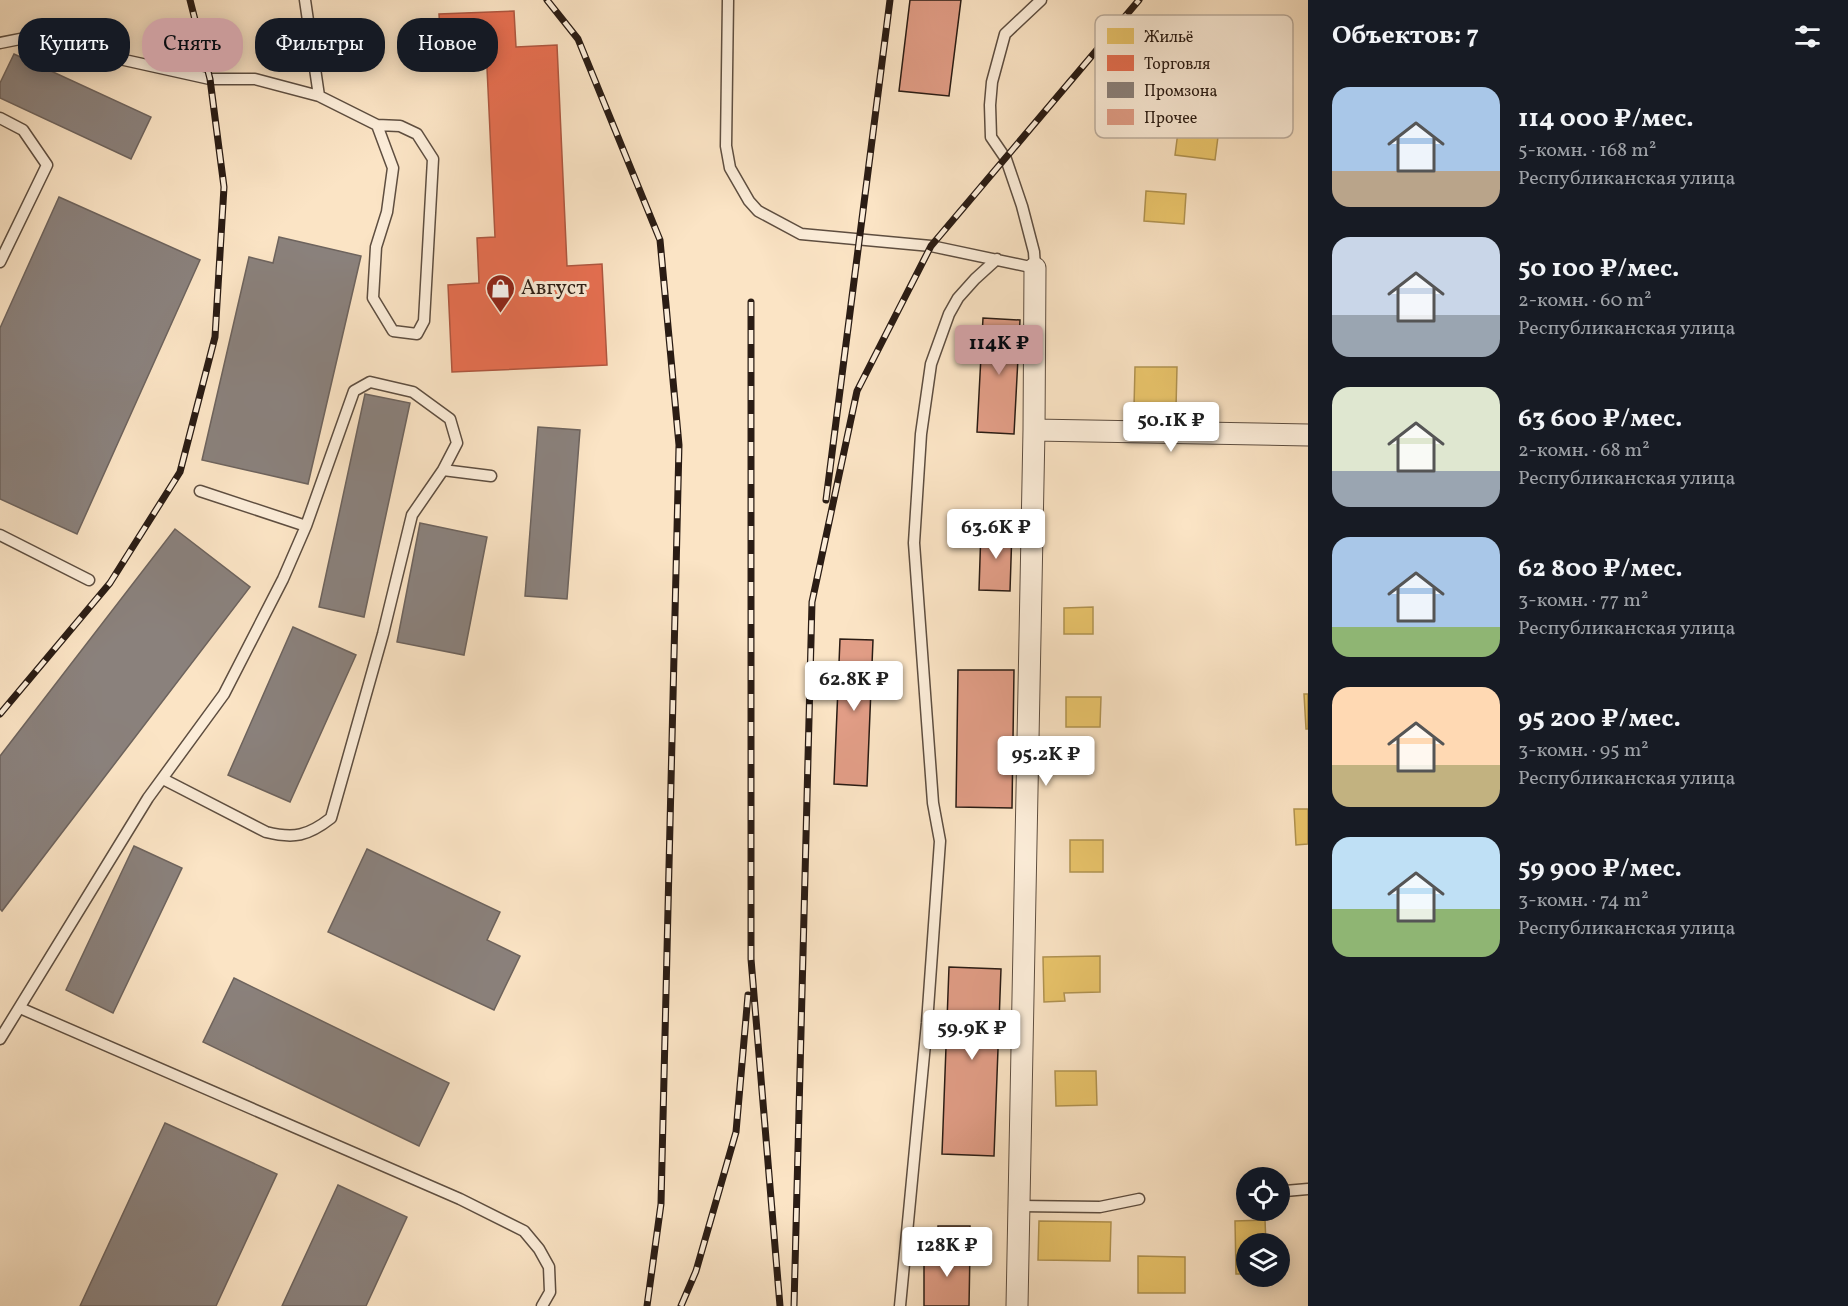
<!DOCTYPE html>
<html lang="ru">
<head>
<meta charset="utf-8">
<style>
	body { margin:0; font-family:Vollkorn,serif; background:#20242c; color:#f1f3f6; height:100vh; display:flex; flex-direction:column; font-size:22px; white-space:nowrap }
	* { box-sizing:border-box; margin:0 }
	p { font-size:20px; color:#9ea1a6 }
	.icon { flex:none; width:33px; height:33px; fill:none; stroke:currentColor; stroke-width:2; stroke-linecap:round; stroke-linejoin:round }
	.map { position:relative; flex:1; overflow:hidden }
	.sheet { display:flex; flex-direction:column; background:#171b24; width:540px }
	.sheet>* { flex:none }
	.banner { position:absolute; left:18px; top:18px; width:570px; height:54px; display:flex; gap:12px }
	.buttons { position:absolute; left:1236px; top:1167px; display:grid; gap:12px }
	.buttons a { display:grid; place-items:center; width:54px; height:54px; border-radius:50%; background:#171b24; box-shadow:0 3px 15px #0003; font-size:30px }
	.price { position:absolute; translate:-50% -51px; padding:0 14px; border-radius:6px; background:#fff; color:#222; font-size:20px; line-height:39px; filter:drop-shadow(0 2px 3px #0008) }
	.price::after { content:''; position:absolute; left:50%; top:36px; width:18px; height:14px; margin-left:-9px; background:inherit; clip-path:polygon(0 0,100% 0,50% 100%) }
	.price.on { background:#c59692; color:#111 }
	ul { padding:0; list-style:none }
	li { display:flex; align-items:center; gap:18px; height:150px; padding:0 24px }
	li span { display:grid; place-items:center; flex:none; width:168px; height:120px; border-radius:18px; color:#555 }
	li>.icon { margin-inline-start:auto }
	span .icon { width:72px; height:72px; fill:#fffc; stroke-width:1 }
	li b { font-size:26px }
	h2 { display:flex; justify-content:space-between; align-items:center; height:72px; padding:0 24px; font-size:26px }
	.pill { padding:0 21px; border-radius:24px; background:#171b24; box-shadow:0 3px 15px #0003; font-size:21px; line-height:54px }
	.pill.on { background:#c59692; color:#111 }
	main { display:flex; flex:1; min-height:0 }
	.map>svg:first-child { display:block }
	.homes { fill:#e9c46a; stroke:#b09250; stroke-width:1.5 }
	.shops { fill:#e76f51; stroke:#ae563f; stroke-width:1.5 }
	.industry { fill:#8a817c; stroke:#6d635d; stroke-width:1.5 }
	.building { fill:#e19d86; stroke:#2a1c14; stroke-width:1.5 }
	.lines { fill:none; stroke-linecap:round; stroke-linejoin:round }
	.lane-casing { stroke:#5e4e40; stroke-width:13 }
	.street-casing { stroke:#5e4e40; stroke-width:23 }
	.lane { stroke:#fcedd9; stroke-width:10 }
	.street { stroke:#fcedd9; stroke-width:21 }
	.rail-casing { stroke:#2a1c14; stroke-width:7 }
	.rail { stroke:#fcedd9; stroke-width:4.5; stroke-dasharray:14; stroke-linecap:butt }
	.labels { text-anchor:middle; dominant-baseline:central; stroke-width:6; stroke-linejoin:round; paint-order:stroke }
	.poi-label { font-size:21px; fill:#2a1c14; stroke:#fcedd9; text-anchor:start }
	.key { fill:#fcedd9; stroke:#bdae9e; stroke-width:1.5 }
	.key-label { font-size:16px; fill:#2a1c14 }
</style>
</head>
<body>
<main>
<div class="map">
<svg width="1308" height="1306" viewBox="0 0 1308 1306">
	<rect width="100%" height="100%" fill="#fbe4c5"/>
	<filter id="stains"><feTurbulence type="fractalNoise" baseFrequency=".00333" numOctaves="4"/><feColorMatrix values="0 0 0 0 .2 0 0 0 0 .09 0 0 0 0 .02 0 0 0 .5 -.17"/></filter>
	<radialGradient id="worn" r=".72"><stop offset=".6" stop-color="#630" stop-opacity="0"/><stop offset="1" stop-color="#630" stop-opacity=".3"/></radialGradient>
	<!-- homes -->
	<path class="homes" d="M1179,124L1219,129L1215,160L1175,155Z
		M1146,191L1186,194L1184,224L1144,221Z
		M1135,367H1177L1176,408L1134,407Z
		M1093,607V634H1064V608Z
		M1304,694H1308V729H1306Z
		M1066,697H1101L1100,727H1066Z
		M1294,809H1308V844L1296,845Z
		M1070,840H1103V872H1070Z
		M1100,956V992L1064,993L1065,1001L1044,1002L1043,957Z
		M1055,1071H1096L1097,1105L1056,1106Z
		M1265,1220L1266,1244H1246V1274H1236L1235,1221Z
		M1039,1221L1111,1222L1110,1261L1038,1260Z
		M1138,1256L1185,1257V1293H1138Z"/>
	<!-- shops -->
	<path class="shops" d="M514,11L516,47L557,45L567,266L602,264L607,365L452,372L448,285L479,283L477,238L495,237L486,47L441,49L439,14Z"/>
	<!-- industry -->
	<path class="industry" d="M14,54L151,117L131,159L0,98V83Z
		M59,197L200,260L77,534L0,499V328Z
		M279,237L361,256L308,484L202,460L249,257L273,263Z
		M365,394L410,403L364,617L319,607Z
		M538,427L580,430L567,599L525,596Z
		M420,523L487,537L464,655L397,642Z
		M175,529L250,587L2,911L0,909V756Z
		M293,627L356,655L290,802L228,775Z
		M134,846L182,868L113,1013L66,990Z
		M367,849L500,912L487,940L520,956L494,1010L328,932Z
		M234,978L449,1083L419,1146L203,1042Z
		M165,1123L277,1174L216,1306H80Z
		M338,1185L407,1217L366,1306H282Z"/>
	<!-- building -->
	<path class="building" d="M910,0H961L949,96L899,91Z
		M983,318L1020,320L1014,434L977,432Z
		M981,529L1012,530L1010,591L979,590Z
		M840,639L873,640L867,786L834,784Z
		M958,670H1014L1012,808L956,807Z
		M949,967L1001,969L994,1156L942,1154Z
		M938,1226H970V1250L938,1251Z
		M924,1250H970L969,1306H924Z"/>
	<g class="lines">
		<defs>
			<path id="lane" d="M305,0L319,96
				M728,0L726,146L730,168L749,201L758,211L801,234L931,246L1035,268L1034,252L1022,206L1006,159L991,137L990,105L992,82L1005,34L1041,0
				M0,43L25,38L210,79H255L319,96L377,125L393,168L387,212L376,247L373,298L393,331L417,334L424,321L433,159L417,134L400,126L377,125
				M0,118L23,130L47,165L0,262
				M306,526L354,391L370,382L413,392L450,419L457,443L443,470
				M0,535L89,580
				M163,779L266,832C294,839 308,836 331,818L383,634L412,515L443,470L491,476
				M20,1008L460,1199L524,1231L539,1249L549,1267L550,1292L542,1306
				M0,1039L148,798L224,694L283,579L306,526L200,491
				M1285,1191L1308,1189
				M1019,1206L1100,1207L1139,1199
				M900,1306L927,1023L940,841L933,803L914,543L921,434L931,364L949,314L958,298L975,279L997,259"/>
			<path id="street" d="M1034,430L1308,435
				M1017,1306L1034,430L1035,268"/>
		</defs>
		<!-- lane casing -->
		<use href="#lane" class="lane-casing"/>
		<!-- street casing -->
		<use href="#street" class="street-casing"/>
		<!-- lane -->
		<use href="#lane" class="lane"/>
		<!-- street -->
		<use href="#street" class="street"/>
		<defs>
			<path id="rail" d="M547,0L578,39L660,240L679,445L661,1204L647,1306
				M751,302V959L780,1306
				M826,500L890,0
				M0,714L110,583L180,472L215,337L224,187L210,79L190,0
				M681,1306L696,1271L736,1132L748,995
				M794,1306L812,602L857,391L931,246L1139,0"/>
		</defs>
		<!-- rail casing -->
		<use href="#rail" class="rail-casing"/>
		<!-- rail -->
		<use href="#rail" class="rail"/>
	</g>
	<!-- icons -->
	<defs>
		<symbol id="shop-pin" viewBox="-11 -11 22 30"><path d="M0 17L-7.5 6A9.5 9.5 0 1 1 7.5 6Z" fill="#8f2418" stroke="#fcedd9"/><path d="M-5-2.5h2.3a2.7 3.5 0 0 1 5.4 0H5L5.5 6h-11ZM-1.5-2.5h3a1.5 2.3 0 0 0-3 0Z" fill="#fff"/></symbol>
	</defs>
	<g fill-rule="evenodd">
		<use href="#shop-pin" x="484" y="272" width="33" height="45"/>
	</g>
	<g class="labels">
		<!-- poi labels -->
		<g class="poi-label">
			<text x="521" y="288">Август</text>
		</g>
	</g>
	<!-- legend -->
	<rect x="1095" y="15" width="198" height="123" rx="9" class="key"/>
	<rect x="1107" y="28" width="27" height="16" fill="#e9c46a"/>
	<rect x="1107" y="55" width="27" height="16" fill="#e76f51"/>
	<rect x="1107" y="82" width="27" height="16" fill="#8a817c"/>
	<rect x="1107" y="109" width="27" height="16" fill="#e19d86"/>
	<g class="key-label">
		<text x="1144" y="42">Жильё</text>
		<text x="1144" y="69">Торговля</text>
		<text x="1144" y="96">Промзона</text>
		<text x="1144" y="123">Прочее</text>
	</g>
	<rect width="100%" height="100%" filter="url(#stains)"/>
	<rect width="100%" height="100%" fill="url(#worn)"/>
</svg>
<div class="buttons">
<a><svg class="icon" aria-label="locate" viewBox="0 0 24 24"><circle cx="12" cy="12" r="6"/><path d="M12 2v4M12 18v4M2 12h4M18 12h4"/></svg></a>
<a><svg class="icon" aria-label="layers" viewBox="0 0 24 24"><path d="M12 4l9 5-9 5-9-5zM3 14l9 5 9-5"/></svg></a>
</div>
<b class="price on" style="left:999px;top:376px">114K ₽</b>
<b class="price" style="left:1171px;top:453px">50.1K ₽</b>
<b class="price" style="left:996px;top:560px">63.6K ₽</b>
<b class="price" style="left:854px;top:712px">62.8K ₽</b>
<b class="price" style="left:1046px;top:787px">95.2K ₽</b>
<b class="price" style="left:972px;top:1061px">59.9K ₽</b>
<b class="price" style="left:947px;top:1278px">128K ₽</b>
<div class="banner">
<a class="pill">Купить</a>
<a class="pill on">Снять</a>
<a class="pill">Фильтры</a>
<a class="pill">Новое</a>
</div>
</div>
<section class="sheet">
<h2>Объектов: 7<svg class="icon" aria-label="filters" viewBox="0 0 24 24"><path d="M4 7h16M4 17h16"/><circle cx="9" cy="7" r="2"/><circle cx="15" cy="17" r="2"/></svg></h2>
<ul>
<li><span style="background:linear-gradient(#a9c7e8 70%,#b9a48a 0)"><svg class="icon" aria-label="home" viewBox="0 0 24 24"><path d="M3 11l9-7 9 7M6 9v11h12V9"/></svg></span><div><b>114 000 ₽/мес.</b><p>5-комн. · 168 m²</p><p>Республиканская улица</p></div></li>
<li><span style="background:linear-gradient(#c9d6e8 65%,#9aa5b1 0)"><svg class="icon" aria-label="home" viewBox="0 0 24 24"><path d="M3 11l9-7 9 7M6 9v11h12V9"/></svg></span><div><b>50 100 ₽/мес.</b><p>2-комн. · 60 m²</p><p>Республиканская улица</p></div></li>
<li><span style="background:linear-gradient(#dfe7d0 70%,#9aa5b1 0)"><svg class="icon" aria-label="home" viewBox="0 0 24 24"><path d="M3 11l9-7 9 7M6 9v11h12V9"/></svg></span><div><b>63 600 ₽/мес.</b><p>2-комн. · 68 m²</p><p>Республиканская улица</p></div></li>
<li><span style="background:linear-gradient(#a9c7e8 75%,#8fb573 0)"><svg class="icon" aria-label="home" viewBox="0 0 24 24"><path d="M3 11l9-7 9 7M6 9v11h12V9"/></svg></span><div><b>62 800 ₽/мес.</b><p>3-комн. · 77 m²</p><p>Республиканская улица</p></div></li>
<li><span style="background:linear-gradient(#ffd9b3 65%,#c2b280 0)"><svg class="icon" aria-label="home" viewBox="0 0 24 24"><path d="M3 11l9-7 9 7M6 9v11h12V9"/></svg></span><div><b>95 200 ₽/мес.</b><p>3-комн. · 95 m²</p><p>Республиканская улица</p></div></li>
<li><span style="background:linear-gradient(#bfe0f5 60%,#8fb573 0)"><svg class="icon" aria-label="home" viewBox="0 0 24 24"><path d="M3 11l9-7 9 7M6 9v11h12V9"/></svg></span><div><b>59 900 ₽/мес.</b><p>3-комн. · 74 m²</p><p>Республиканская улица</p></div></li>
</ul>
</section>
</main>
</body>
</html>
